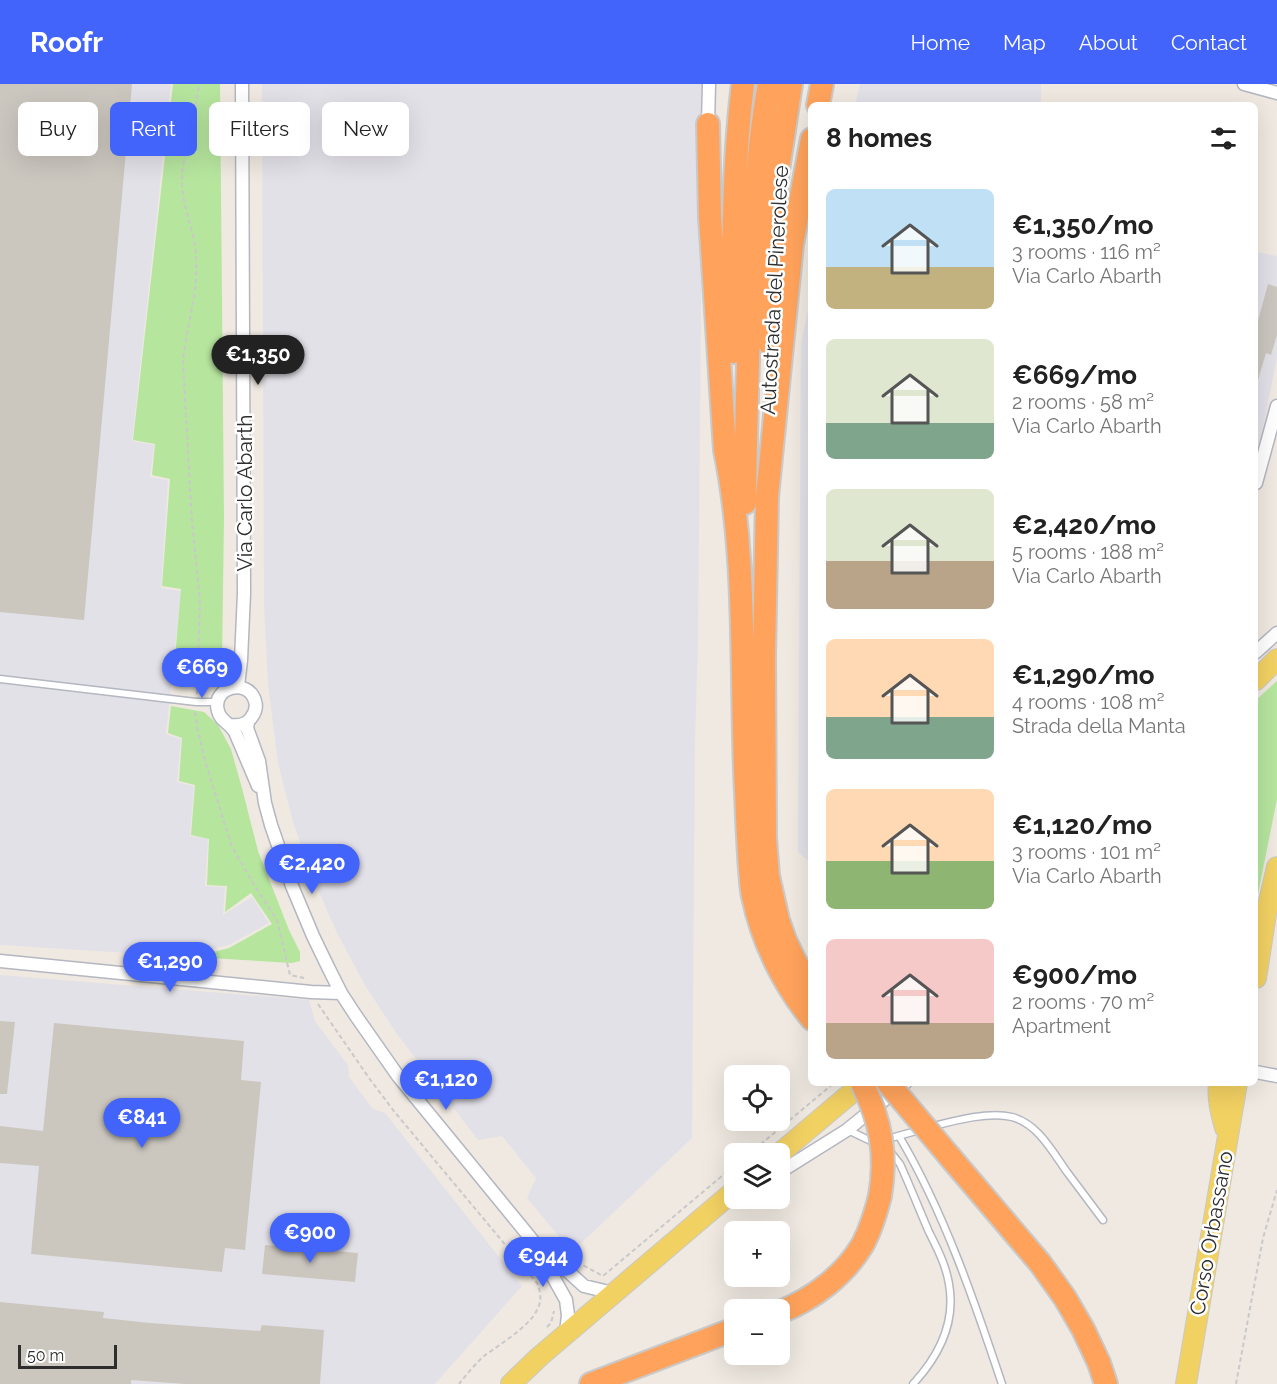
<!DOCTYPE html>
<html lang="en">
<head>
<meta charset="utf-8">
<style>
	body { margin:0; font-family:Raleway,sans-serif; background:#f6f6f6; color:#222; height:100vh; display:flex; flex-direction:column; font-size:22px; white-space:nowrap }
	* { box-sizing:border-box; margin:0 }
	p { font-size:20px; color:#767676 }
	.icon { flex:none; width:33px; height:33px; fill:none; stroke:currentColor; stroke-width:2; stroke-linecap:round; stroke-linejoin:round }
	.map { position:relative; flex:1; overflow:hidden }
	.details { position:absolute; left:808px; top:18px; width:450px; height:984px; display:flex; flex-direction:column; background:#fff; border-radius:9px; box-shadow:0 6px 24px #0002 }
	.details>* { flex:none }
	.banner { position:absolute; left:18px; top:18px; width:570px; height:54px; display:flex; gap:12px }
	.tools { position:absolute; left:724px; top:981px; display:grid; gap:12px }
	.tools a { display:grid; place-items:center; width:66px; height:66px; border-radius:9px; background:#fff; box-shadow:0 6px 24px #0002; font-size:30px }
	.scale { position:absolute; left:18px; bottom:15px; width:99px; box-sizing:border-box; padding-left:6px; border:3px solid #2e2e2e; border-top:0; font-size:16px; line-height:21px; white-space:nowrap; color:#2e2e2e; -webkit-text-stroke:4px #fff; paint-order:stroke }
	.price { position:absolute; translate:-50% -51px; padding:0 14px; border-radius:21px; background:#4264fb; color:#fff; font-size:20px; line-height:39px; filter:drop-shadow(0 2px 3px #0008) }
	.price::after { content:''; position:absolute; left:50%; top:36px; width:18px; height:14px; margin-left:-9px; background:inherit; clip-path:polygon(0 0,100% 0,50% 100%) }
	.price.current { background:#222; color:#fff }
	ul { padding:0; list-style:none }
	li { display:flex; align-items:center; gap:18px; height:150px; padding:0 18px }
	li span { display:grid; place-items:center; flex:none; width:168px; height:120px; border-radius:9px; color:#555 }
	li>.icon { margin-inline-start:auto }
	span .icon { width:72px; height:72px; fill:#fffc; stroke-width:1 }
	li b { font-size:26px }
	h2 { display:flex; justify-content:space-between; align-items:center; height:72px; padding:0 18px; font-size:26px }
	.pill { padding:0 21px; border-radius:9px; background:#fff; box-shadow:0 6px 24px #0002; font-size:21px; line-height:54px }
	.pill.current { background:#4264fb; color:#fff }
	header { display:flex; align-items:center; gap:36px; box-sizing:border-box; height:84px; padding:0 30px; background:#4264fb; color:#fff }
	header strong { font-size:28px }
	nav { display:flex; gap:33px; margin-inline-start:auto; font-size:21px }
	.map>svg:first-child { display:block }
	.industrial { fill:#e3e1e8 }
	.green { fill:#b6e59e }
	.building { fill:#cbc7bf }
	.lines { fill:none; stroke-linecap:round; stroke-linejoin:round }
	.service-casing { stroke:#b4b7c1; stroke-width:9 }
	.minor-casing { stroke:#b4b7c1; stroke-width:15 }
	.primary-casing { stroke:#c9c9c9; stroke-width:22 }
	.motorway-casing { stroke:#c9c9c9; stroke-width:26 }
	.path { stroke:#c9c9c9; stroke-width:2; stroke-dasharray:4.5 3; stroke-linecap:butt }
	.service { stroke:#fff; stroke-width:6 }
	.minor { stroke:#fff; stroke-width:12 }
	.primary { stroke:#f2d163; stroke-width:20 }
	.motorway { stroke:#ffa35c; stroke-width:22 }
	.motorway-bridge-casing { stroke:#c9c9c9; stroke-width:26; stroke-linecap:butt }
	.motorway-bridge { stroke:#ffa35c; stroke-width:22 }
	.labels { text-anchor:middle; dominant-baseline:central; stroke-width:5; stroke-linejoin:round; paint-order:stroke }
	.street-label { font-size:21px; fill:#2e2e2e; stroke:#fff }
</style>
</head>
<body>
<header>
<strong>Roofr</strong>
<nav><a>Home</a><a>Map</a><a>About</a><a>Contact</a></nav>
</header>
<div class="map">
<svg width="1277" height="1300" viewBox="0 0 1277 1300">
	<rect width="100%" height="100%" fill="#efe9e1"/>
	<!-- industrial -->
	<path class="industrial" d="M0,0H171L132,357L154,361L150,393L168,396L161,504L181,507L166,650L181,655L177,698L194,702L190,752L208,755L205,802L225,803L223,831L252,813L269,839L229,861L177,872L0,861Z
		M262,0H703L698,556L695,658L692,1054L572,1168L527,1114L536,1094L502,1052L478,1056L397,950L366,903L337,849L313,794L293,738L278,679L268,600L264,520Z
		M860,0H1041V21H855Z
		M1256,168L1277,172V274L1256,377Z
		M811,214V779L798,768L801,258Z
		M0,891L309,916L315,937L348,981L349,993L373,1025L385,1029L522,1202L435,1300H0Z"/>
	<!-- green -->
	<path class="green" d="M173,0H220L224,435L222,576C209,597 196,598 173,596L181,505L162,502L170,395L152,391L155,360L133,356Z
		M1277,597V715L1256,820V616Z
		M171,622L204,628L218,641L231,665L243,708L258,767L289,846L300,868V877L292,879L194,873L229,864L272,840L251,809L225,828L227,802L207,801L209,755L191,751L195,701L179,697L182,654L168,649Z"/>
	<!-- building -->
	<path class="building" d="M0,0H132L84,536L0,528Z
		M1268,200L1277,203V251L1271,271L1266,269L1258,296H1256V244Z
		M0,937L15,938L7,1010H0Z
		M54,939L244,957L241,996L261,998L245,1166L225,1164L222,1188L31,1170L39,1082L0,1079V1042L43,1047Z
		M265,1161L358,1169L355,1198L262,1190Z
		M0,1218L104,1228L103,1234L150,1239L260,1247L262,1241L324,1246L320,1300H185L131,1296V1300H0Z"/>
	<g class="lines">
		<defs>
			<path id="service" d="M0,595L196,618H217
				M930,1043C953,1037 989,1027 1012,1033C1038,1040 1052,1067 1067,1088C1079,1104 1091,1120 1103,1136
				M848,1046L877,1060
				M899,1052C944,1128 974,1216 1002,1300
				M887,1055L920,1046
				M887,1067L892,1070L900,1080C910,1102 919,1125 929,1148C937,1164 946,1181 949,1200C956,1239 939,1272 913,1300"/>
			<path id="minor" d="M1244,0L1277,9
				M708,40L709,0
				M1256,399L1277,322
				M1256,568L1277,549
				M238,602L241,576L244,509L242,0
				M248,638L247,644L259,677L265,719L271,741L292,802L313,852L327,881L341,909L356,932L398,992L533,1157L566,1216L568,1231L566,1249
				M230,641C238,642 246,641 251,634C255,629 257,623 255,617C248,593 211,603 218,627C220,637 230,639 235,648L258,702
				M0,877L311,908L341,909
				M1256,988L1277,992
				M780,1088L847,1046L905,999
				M539,1161L584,1202L613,1209"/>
			<path id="primary" d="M1256,596L1277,575
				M1256,894L1266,830L1277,783
				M1219,999C1217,1015 1221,1029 1225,1044
				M779,1070L863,999
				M511,1300L539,1273L735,1106
				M1186,1300L1237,999"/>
			<path id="motorway" d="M818,21L822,0
				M708,40L710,133L725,366C748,478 740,594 746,708C747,733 748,759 750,785C751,794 751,803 753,812C762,856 783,900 812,935
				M812,55L792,160L767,413L764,572L765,754L768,792L778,836L785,856L795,877L812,904
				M769,259L773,138L777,92L791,0
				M733,268C733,179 732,89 743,0
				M745,419C746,339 748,258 752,177C755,118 758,59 769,0
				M950,1073L1040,1179L1065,1214L1083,1245L1099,1279L1106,1300
				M780,1228C813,1215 845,1191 863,1160C871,1145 876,1128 880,1112
				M591,1300L735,1245"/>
		</defs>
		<!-- service casing -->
		<use href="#service" class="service-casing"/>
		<!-- minor casing -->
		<use href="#minor" class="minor-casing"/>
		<!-- primary casing -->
		<use href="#primary" class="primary-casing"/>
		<!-- motorway casing -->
		<use href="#motorway" class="motorway-casing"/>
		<!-- path -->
		<path class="path" d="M197,610L200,517L192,439L183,278C186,243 199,208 196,172C195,148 183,125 182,100C181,87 185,72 188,59C193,39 196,20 199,0
			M195,628L197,643L206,680L232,763L256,804L277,836L290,891L304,894
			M318,920L369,994L393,1026L537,1199C541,1208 542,1217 537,1226C530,1242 499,1261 484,1272C475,1280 467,1290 459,1300
			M749,1070L834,999
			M577,1178L603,1192L735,1081
			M547,1243L551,1239L554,1227
			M1236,1300L1263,1154L1277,1106"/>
		<!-- service -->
		<use href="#service" class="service"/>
		<!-- minor -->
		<use href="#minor" class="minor"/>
		<!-- primary -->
		<use href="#primary" class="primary"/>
		<!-- motorway -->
		<use href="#motorway" class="motorway"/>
		<defs>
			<path id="motorway-bridge" d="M862,999C881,1037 887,1070 880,1112
				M888,999L950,1073"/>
		</defs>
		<!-- motorway-bridge casing -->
		<use href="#motorway-bridge" class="motorway-bridge-casing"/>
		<!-- motorway-bridge -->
		<use href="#motorway-bridge" class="motorway-bridge"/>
	</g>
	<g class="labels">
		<!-- street labels -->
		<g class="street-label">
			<text transform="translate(774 206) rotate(-87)">Autostrada del Pinerolese</text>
			<text transform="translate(244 409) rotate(-90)">Via Carlo Abarth</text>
			<text transform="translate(1211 1149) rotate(-80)">Corso Orbassano</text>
		</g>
	</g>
</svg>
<div class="tools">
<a><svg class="icon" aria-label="locate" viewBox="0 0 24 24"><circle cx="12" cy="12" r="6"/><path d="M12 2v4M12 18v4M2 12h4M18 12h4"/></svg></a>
<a><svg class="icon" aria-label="layers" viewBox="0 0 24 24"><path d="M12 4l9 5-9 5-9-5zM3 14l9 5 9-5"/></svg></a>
<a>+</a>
<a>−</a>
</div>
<div class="scale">50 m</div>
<b class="price current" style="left:258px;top:302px">€1,350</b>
<b class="price" style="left:202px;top:615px">€669</b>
<b class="price" style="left:312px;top:811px">€2,420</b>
<b class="price" style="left:170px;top:909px">€1,290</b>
<b class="price" style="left:446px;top:1027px">€1,120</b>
<b class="price" style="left:142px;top:1065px">€841</b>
<b class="price" style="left:310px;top:1180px">€900</b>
<b class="price" style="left:543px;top:1204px">€944</b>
<div class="banner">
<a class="pill">Buy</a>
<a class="pill current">Rent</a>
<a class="pill">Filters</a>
<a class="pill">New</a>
</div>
<section class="details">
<h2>8 homes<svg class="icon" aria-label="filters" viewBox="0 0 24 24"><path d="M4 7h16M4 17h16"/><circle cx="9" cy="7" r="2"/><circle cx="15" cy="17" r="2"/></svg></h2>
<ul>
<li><span style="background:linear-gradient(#bfe0f5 65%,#c2b280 0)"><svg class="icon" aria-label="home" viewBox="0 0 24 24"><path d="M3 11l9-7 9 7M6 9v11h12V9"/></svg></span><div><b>€1,350/mo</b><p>3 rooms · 116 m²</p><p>Via Carlo Abarth</p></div></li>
<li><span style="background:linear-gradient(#dfe7d0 70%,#7fa58c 0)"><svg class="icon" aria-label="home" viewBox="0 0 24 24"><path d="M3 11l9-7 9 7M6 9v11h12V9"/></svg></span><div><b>€669/mo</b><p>2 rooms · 58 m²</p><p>Via Carlo Abarth</p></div></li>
<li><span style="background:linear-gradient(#dfe7d0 60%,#b9a48a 0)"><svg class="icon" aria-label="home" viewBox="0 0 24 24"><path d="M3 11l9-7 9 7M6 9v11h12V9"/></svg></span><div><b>€2,420/mo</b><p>5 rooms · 188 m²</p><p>Via Carlo Abarth</p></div></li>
<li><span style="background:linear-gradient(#ffd9b3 65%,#7fa58c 0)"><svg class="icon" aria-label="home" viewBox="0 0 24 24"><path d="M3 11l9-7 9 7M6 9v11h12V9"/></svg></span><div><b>€1,290/mo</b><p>4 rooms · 108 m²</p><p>Strada della Manta</p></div></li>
<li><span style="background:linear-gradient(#ffd9b3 60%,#8fb573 0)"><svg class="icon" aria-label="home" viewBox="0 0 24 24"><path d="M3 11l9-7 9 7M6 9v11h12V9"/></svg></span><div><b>€1,120/mo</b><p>3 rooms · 101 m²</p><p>Via Carlo Abarth</p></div></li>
<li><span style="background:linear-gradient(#f6c9c9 70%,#b9a48a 0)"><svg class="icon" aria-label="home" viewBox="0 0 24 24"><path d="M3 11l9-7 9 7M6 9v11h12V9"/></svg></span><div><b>€900/mo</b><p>2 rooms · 70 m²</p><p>Apartment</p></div></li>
</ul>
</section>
</div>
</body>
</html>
